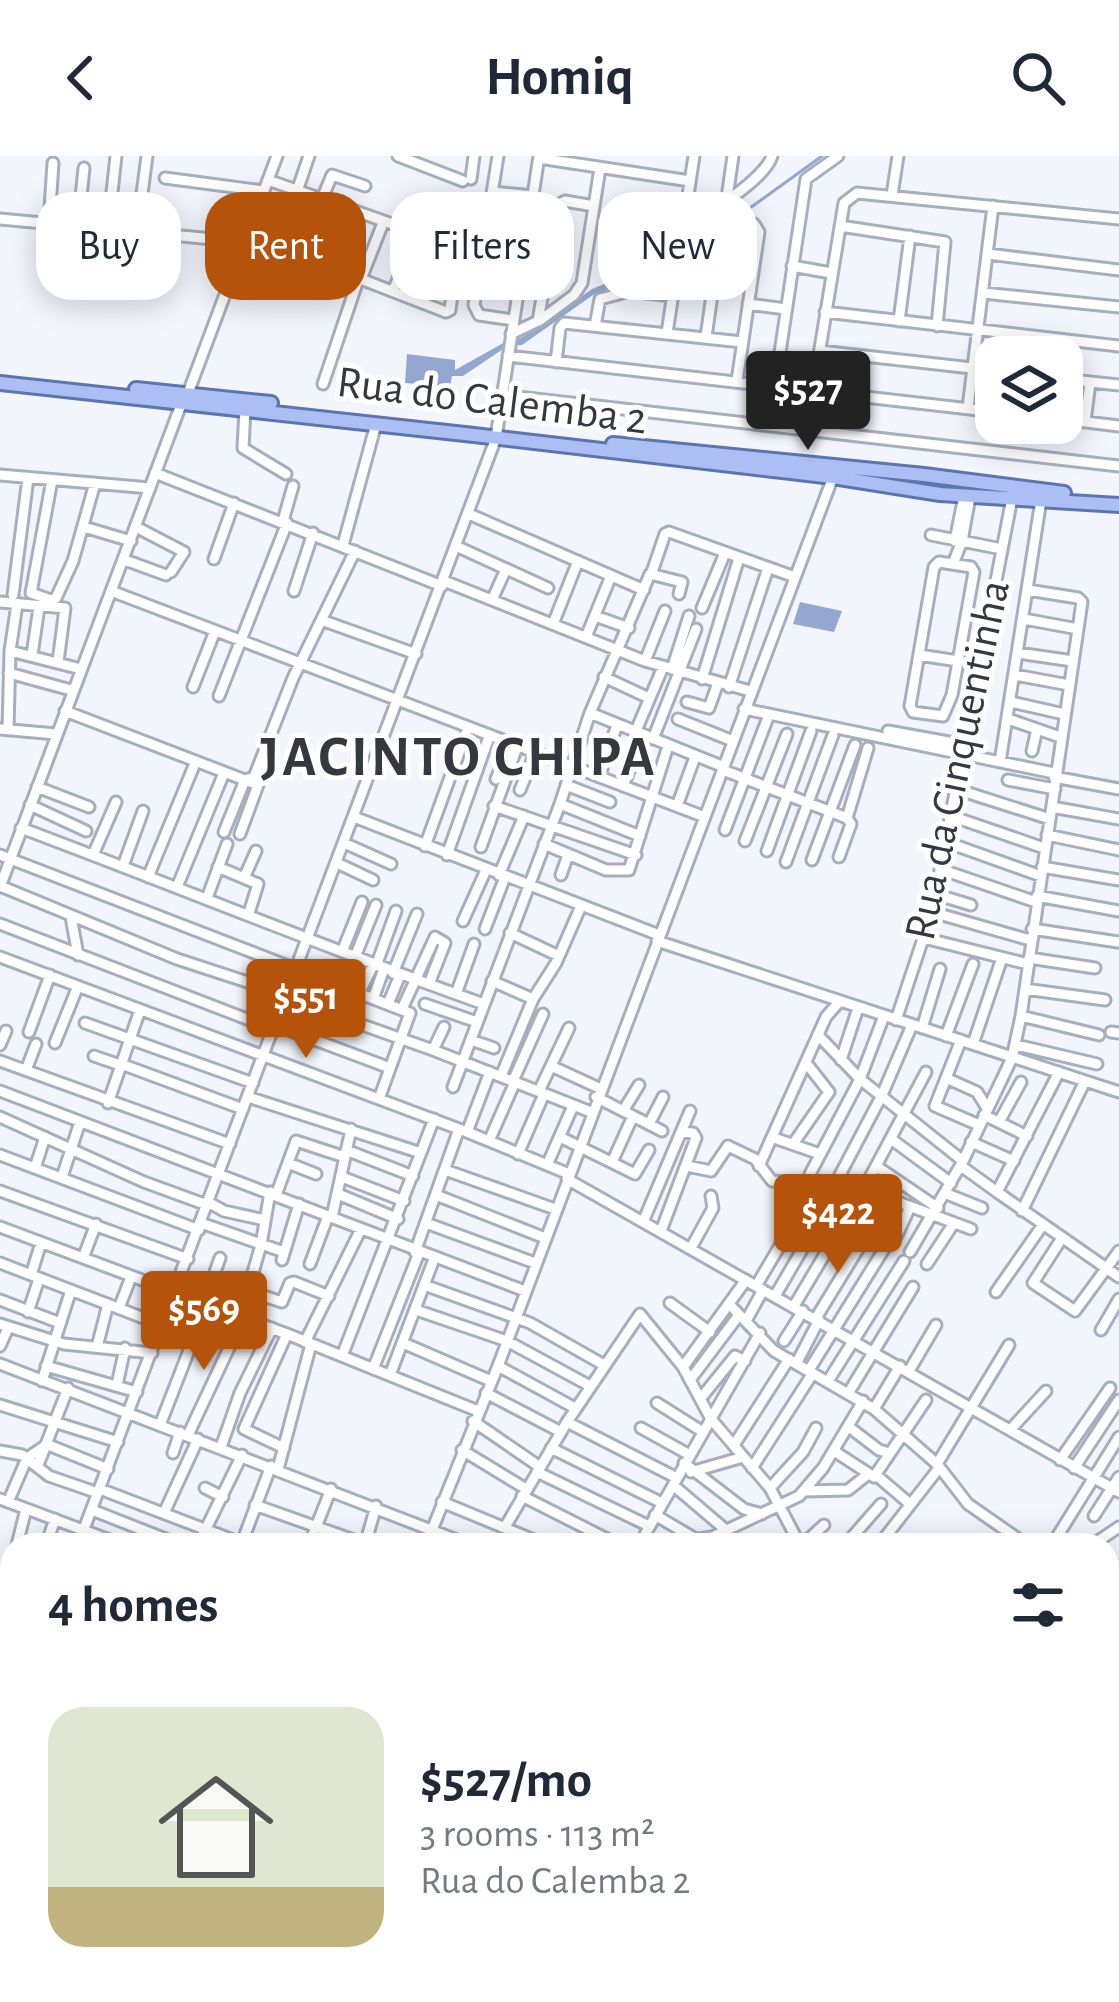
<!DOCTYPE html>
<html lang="en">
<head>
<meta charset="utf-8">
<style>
	body { margin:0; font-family:"Alegreya Sans",sans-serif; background:#f6f6f7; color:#1f2937; height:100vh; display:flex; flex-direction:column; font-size:45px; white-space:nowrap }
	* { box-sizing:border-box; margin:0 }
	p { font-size:39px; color:#747a83 }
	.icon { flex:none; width:66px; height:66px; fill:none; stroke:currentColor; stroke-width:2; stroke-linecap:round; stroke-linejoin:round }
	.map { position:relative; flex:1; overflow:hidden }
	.drawer { position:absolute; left:0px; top:1377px; width:1119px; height:471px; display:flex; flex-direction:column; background:#fff; border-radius:36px 36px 0 0; box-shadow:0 6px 30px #0003 }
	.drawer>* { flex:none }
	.hud { position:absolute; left:36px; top:36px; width:1047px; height:108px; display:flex; gap:24px }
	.fabs { position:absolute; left:975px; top:180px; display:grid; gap:24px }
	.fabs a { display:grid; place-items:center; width:108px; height:108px; border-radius:24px; background:#fff; box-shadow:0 6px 30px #0003; font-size:60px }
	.price { position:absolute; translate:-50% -102px; padding:0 27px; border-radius:12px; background:#b45309; color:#fff; font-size:39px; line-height:78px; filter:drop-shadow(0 3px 6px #0008) }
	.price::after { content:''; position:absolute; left:50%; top:72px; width:36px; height:27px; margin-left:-18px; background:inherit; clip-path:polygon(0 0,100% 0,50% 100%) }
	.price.selected { background:#222; color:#fff }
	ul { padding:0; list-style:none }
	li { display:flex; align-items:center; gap:36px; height:300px; padding:0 48px }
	li span { display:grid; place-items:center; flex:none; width:336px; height:240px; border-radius:36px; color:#555 }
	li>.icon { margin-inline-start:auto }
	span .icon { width:144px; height:144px; fill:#fffc; stroke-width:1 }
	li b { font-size:51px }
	h2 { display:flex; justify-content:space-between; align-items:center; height:144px; padding:0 48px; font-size:51px }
	.pill { padding:0 42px; border-radius:36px; background:#fff; box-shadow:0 6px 30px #0003; font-size:42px; line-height:108px }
	.pill.selected { background:#b45309; color:#fff }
	header { display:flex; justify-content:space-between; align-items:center; height:156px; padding:0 48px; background:#fff; font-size:54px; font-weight:700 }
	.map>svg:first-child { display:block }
	.water { fill:#94a7d2 }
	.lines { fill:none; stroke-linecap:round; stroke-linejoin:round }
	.stream { stroke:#94a7d2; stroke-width:3 }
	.minor-casing { stroke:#a7afbf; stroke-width:15 }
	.major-casing { stroke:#5d74af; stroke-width:18 }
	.minor { stroke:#fff; stroke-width:9 }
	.major { stroke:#abbff4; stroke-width:12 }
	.labels { text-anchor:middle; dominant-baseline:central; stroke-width:10; stroke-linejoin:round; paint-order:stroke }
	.street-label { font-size:45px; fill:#35383f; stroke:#fff }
	.district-label { font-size:57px; font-weight:bold; letter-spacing:3px; fill:#35383f; stroke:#fff }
</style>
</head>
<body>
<header><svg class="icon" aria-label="back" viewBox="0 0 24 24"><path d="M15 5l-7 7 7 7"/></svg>Homiq<svg class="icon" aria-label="search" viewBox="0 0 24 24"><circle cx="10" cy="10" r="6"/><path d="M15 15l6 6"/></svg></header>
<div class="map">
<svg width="1119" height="1846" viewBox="0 0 1119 1846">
	<rect width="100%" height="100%" fill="#f2f5fc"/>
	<!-- water -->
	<path class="water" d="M675,99L674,106L593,139L522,189L506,191L463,220H452L450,231L405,227L407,198L455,204V214L507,185L521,182L592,133Z
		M800,446L842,455L834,476L793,468Z"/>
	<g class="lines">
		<!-- stream -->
		<path class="stream" d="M682,101L822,0"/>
		<defs>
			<path id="minor" d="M398,0L463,25
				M498,0L474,149L479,159L513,164
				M539,2L690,25
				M165,22L264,35
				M471,23L474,0
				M268,24L457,91
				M297,35L309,0
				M493,36L533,40
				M892,39L898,0
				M727,42L733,0
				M322,43L332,19L365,30
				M258,52L353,72
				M0,63L245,86
				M685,65C706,63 766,21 772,0
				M49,67L53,7
				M78,70L84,12
				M840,70L945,86L937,170
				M108,73L116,0
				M137,76L147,0
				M247,79L446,156L450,154L461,71
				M988,98L1119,114
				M792,110L831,117
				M337,114L354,67
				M361,123L383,67
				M393,135L416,79
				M983,137L1119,151
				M748,148L786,153
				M825,156L1119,190
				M539,165L574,139L582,127L600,12
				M899,165L910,80
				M595,170L600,143L630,135L672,140
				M667,177L694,0
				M511,178L538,165L558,49L565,45L594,50
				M706,181L719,90L746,67L754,68L759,76L737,225
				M820,195L972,212
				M508,200L996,256
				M1016,201L1018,179
				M556,206L560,172L564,167L742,186
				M1062,223L1119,229
				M323,228L357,127L355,120
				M775,230L806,23L838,0
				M813,235L844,47L857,37L1119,63
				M188,237L277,0
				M502,239L1119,310
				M968,252L993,50
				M245,253L243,292L286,318
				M1062,263L1119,270
				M1085,265L1090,227
				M497,275L539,0
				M155,317L442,430
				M0,319L150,332
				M52,324L31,437L51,444L56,442L73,405L95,327
				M469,358L644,434
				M283,365L293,330
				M84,371L131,385
				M136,371L184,396L171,416
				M931,379L997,392
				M955,385L964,340
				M343,389L376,268
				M458,391L548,432
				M214,403L234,347
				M125,404L166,419
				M939,406L971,411L974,416L952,539L943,560L913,556L910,550L934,411Z
				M953,408L962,385L970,341
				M652,416L665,378L669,376L795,421
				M444,425L645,505L750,535
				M111,435L705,661
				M294,435L313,377
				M13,439L28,322
				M492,444L506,413
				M0,446L65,452L58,506
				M702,452L725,397
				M595,460L629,472
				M1024,463L1078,473
				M324,465L416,498
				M553,468L578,405
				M586,481L611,420
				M10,495L81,513
				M1018,497L1073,505
				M32,499L39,451
				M919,499L958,505
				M645,505L665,455
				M672,513L689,460
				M9,517L71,534
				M1015,519L1069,529
				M604,521L649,542
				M702,523L739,402
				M193,531L215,475
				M729,531L768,412
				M219,540L287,367
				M687,546L709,552L718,527
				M1011,546L1064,558
				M744,553L1054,617
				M65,555L258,629L240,678
				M590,557L724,611
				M678,563L733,585
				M1008,563L1060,581
				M0,573L56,578
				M8,574L10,495L17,448
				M888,575L954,587
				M635,577L663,511
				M653,583L696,473
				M1032,595L1037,573
				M1000,606L1041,344
				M723,614L847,662L851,668L839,701
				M599,621L617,569
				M1054,621L1119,633
				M496,623L510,589
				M1008,624L1055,633
				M566,629L610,646
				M623,630L643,580
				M37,631L89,651
				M956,633L1050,663
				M520,634L535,597
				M560,648L640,680
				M30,649L86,675
				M494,650L636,699
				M677,650L695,601
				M1052,651L1119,663
				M951,660L1044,692
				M354,661L659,779
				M847,662L868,592
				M21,672C176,730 328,793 484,848
				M725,674L767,564
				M224,676L245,624L254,621L293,522L355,395
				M1047,679L1119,694
				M745,685L787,578
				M946,686L1041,720
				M344,687L391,708
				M544,688L606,714H629L668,590
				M425,690L468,572
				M481,691L517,591
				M767,695L811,575
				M0,699L410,857L379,943
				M93,699L116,646
				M447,699L489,581
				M812,704L855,589
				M786,706L833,579
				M337,707L373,724
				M123,710L143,655
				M218,711L258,728L249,757
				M1042,711L1119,724
				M940,713L1036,746
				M499,719L524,660
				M561,719L568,699
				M148,721L196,605
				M244,722L256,695
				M0,730L177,803L287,839
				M0,731L182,246
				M177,731L224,617
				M935,738L971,749
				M1037,740L1119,755
				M207,742L227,688
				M932,756L1030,784
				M71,761L78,799
				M463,765L486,714
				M0,768L273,873
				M485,773L505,721
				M1032,773L1118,786
				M510,777L559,800
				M924,782L1028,808
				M657,785L1119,936
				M342,796L362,746
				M0,801L467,976L569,1018
				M355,801L376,749
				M1029,802L1095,812
				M376,810L396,755
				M393,817L417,758
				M492,825L533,843
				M1025,833L1105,844
				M359,838L373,809
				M456,838L474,788
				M286,842L433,894L591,956
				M373,843L384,813
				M388,848L400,819
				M425,848L477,866
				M402,853L435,781L445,787L429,828
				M1021,860L1099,879
				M896,864L932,756L1012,342
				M85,867L253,927
				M275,869L390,912
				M922,872L940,813
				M29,876L50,819
				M1111,876L1119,877
				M819,880L860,923L963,1005
				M946,880L973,808
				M471,884L494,892
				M961,884L935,950L979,969
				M55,887L78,830
				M973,888L1002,802
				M0,889L6,875
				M1016,889L1097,908
				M433,894L444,871
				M94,900L120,909
				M841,904L858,852
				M0,905L230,988
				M121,908L243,953
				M551,910L599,932
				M26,914L36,888
				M501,920L533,843L556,807L581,750
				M948,923L977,936L987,952
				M513,925L543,858
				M453,931L560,648L590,557L650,418L682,426L679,438
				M0,935L525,1135
				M539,935L569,872
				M248,941L421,997
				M596,941L662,975
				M108,947L140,854
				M623,955L639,929
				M984,959L1027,980
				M0,961L144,1026L207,1049
				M999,966L1021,926
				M649,968L663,941
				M467,976L490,916
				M560,981L635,1018L649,994
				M774,982L820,998
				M891,983L951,1027
				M489,985L515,926
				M971,986L1014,1005
				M793,988L829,936L807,908
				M346,994L413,1020
				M518,998L544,938
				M0,999L199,1074
				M613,1004L633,960
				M288,1007L316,1018
				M547,1009L573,950
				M687,1010L711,1015L728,990L755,1003L772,1025L803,1027L826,1045L827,1051L775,1140
				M759,1010L826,861L839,846
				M876,1010L938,1052
				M961,1010L997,1036L1059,916
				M35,1012L45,981
				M445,1014L555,1053
				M810,1018L860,923L884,860
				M62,1021L80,966
				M342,1021L404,1045
				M567,1023L1119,1336
				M863,1033L971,1073
				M0,1035L188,1103
				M831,1036L882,939L912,869
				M997,1036L1119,1121
				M338,1038L398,1063
				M947,1038L982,1052
				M276,1039L296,985L345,1001
				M436,1039L545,1082
				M208,1046L224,1055L265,1064
				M793,1048L803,1027
				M852,1055L926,916
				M1022,1055L1085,925
				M332,1061L351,973
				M643,1066L690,955
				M201,1067L284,1096
				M426,1067L535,1107
				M0,1071L287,1178L478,1255
				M661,1075L696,982L693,977L681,976
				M1062,1082L1033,1127L1075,1155L1119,1095
				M691,1092L713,1052L711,1040
				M415,1096L459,973
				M910,1096L963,1005L1012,902L1021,860L1082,446L1078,442L1028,434
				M83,1102L96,1068
				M282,1104L299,1048
				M0,1107L162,1169
				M310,1108L328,1060
				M927,1108L954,1067
				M31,1119L41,1087
				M424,1129L530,1167L604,1209
				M756,1130L813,1034
				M248,1135L282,1146L290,1127L294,1126L329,1140
				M996,1136L1042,1070
				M0,1144L60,1167
				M204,1147L220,1102
				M670,1147L710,1176
				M730,1149L774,1195L874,1253L937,1308L968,1348L1027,1389
				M794,1150L844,1066
				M119,1152L131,1121
				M416,1154L507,1185L590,1230
				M28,1156L39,1123
				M240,1161L261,1089L270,1036
				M816,1162L871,1072
				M746,1165L763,1134
				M0,1168L64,1188L152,1197
				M1101,1174L1119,1143
				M784,1185L803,1155
				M305,1186L361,1073
				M403,1187L491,1225
				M0,1190L8,1172
				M97,1191L108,1148
				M342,1200L434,963
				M0,1208L470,1389
				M796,1208L819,1164
				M46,1210L137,1236
				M498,1210L575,1252
				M683,1211L746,1124
				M373,1213L419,1097
				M809,1214L886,1090L897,1079L910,1051
				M909,1215L936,1169
				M390,1219L434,1103
				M690,1224L739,1159
				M42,1225L71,1134
				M828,1225L904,1105
				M117,1229L125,1192
				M849,1236L913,1131
				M486,1237L561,1276
				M701,1242L735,1200L745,1205
				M657,1247L703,1276
				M0,1249L118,1286
				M874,1253L900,1210
				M473,1265L540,1311
				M567,1266L677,1322
				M160,1269L207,1148
				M849,1271L879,1294L889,1297
				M641,1272L688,1298
				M1010,1274L1046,1235
				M188,1279L243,1162
				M46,1288L108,1313
				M734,1289L789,1203
				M221,1291L240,1237L272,1172
				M284,1292L244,1273L287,1178
				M551,1292L662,1347
				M462,1294L526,1333
				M0,1295L22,1299L49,1320L98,1337
				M834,1295L874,1321L926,1244
				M173,1297L180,1276
				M1060,1304L1110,1232
				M684,1307L744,1353L762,1358
				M937,1308L1009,1189
				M38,1309L68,1232
				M752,1312L813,1217
				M1074,1312L1119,1244
				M278,1313L311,1188
				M537,1316L649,1370
				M691,1316L743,1301
				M876,1319L910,1348
				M673,1329L727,1375
				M205,1332L223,1341
				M770,1332L803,1296L816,1272
				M100,1333L241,1387
				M804,1335L848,1334L867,1319
				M522,1340L619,1389
				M0,1343L123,1389
				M8,1346L27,1302L45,1290
				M442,1346L546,1389
				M255,1349L365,1388
				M92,1354L181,1389
				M164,1357L198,1283
				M655,1359L706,1389
				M1094,1360L1119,1321
				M505,1371L567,1266L640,1158L683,1211L711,1263L770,1332L800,1389
				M367,1381L386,1389
				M699,1383L712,1381L799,1340L823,1312L863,1245
				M17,1389L26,1353
				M46,1389L55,1363
				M78,1389L496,282
				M198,1389L242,1299
				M241,1389L271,1310
				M309,1389L331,1333
				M365,1389L376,1350
				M426,1389L498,1210L833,321
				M639,1389L760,1177
				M802,1389L824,1369
				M845,1389L881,1348
				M879,1389L939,1312
				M1052,1389L1119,1281
				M1092,1389L1119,1371
				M1107,1431L1119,1436
				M0,1455L12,1410
				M1107,1463L1119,1438
				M0,1479L12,1484
				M1107,1521L1119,1497
				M0,1545L12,1549
				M1107,1561L1119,1542
				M0,1595L12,1563
				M0,1613L12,1618
				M0,1650L12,1655
				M1107,1670L1119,1674
				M0,1678L12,1683
				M1107,1696L1119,1700
				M0,1703L12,1709
				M0,1720L12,1724
				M1107,1722L1119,1726
				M0,1750L12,1755
				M0,1779L12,1785
				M1107,1793L1119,1748
				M1107,1802L1119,1805
				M0,1812L12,1818
				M1107,1827L1119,1830
				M39,1836L47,1840L51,1836
				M152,1836L151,1841L157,1846
				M270,1836L286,1846
				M290,1836L305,1846
				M342,1836L358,1846
				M383,1836L394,1846
				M424,1836L441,1846
				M518,1836L561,1846
				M641,1836L656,1846
				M718,1836L747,1846
				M854,1836L877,1846
				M1053,1836L1090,1846
				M993,1838L1018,1846
				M171,1846L176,1836
				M255,1846L258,1836
				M457,1846L473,1836
				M629,1846L632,1836
				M697,1846L701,1836
				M766,1846L769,1836
				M815,1846L818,1836
				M834,1846L837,1836"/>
			<path id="major" d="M0,227L474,279L833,321L940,338L1119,349
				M136,233L271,247
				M613,288L924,319L1064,337"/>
		</defs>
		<!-- minor casing -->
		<use href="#minor" class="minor-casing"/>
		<!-- major casing -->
		<use href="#major" class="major-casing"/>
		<!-- minor -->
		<use href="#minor" class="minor"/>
		<!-- major -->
		<use href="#major" class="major"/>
	</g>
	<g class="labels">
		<!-- street labels -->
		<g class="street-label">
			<text transform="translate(492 245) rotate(7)">Rua do Calemba 2</text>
			<text transform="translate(958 604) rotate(-78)">Rua da Cinquentinha</text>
		</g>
		<!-- district labels -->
		<g class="district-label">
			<text x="459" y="601">JACINTO CHIPA</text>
		</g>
	</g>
</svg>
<div class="fabs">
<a><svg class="icon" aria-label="layers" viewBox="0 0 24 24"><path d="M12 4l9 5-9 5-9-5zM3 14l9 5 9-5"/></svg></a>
</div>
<b class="price selected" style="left:808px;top:297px">$527</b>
<b class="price" style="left:306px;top:905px">$551</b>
<b class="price" style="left:838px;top:1120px">$422</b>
<b class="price" style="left:204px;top:1217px">$569</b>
<div class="hud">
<a class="pill">Buy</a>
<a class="pill selected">Rent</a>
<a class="pill">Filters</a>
<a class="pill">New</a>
</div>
<section class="drawer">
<h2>4 homes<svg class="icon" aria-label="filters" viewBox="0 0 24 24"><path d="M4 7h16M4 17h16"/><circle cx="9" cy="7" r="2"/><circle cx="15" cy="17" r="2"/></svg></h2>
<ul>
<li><span style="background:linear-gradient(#dfe7d0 75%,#c2b280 0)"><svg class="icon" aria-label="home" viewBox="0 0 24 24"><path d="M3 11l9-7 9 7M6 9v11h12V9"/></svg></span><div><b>$527/mo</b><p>3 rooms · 113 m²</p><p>Rua do Calemba 2</p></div></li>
</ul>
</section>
</div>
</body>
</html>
